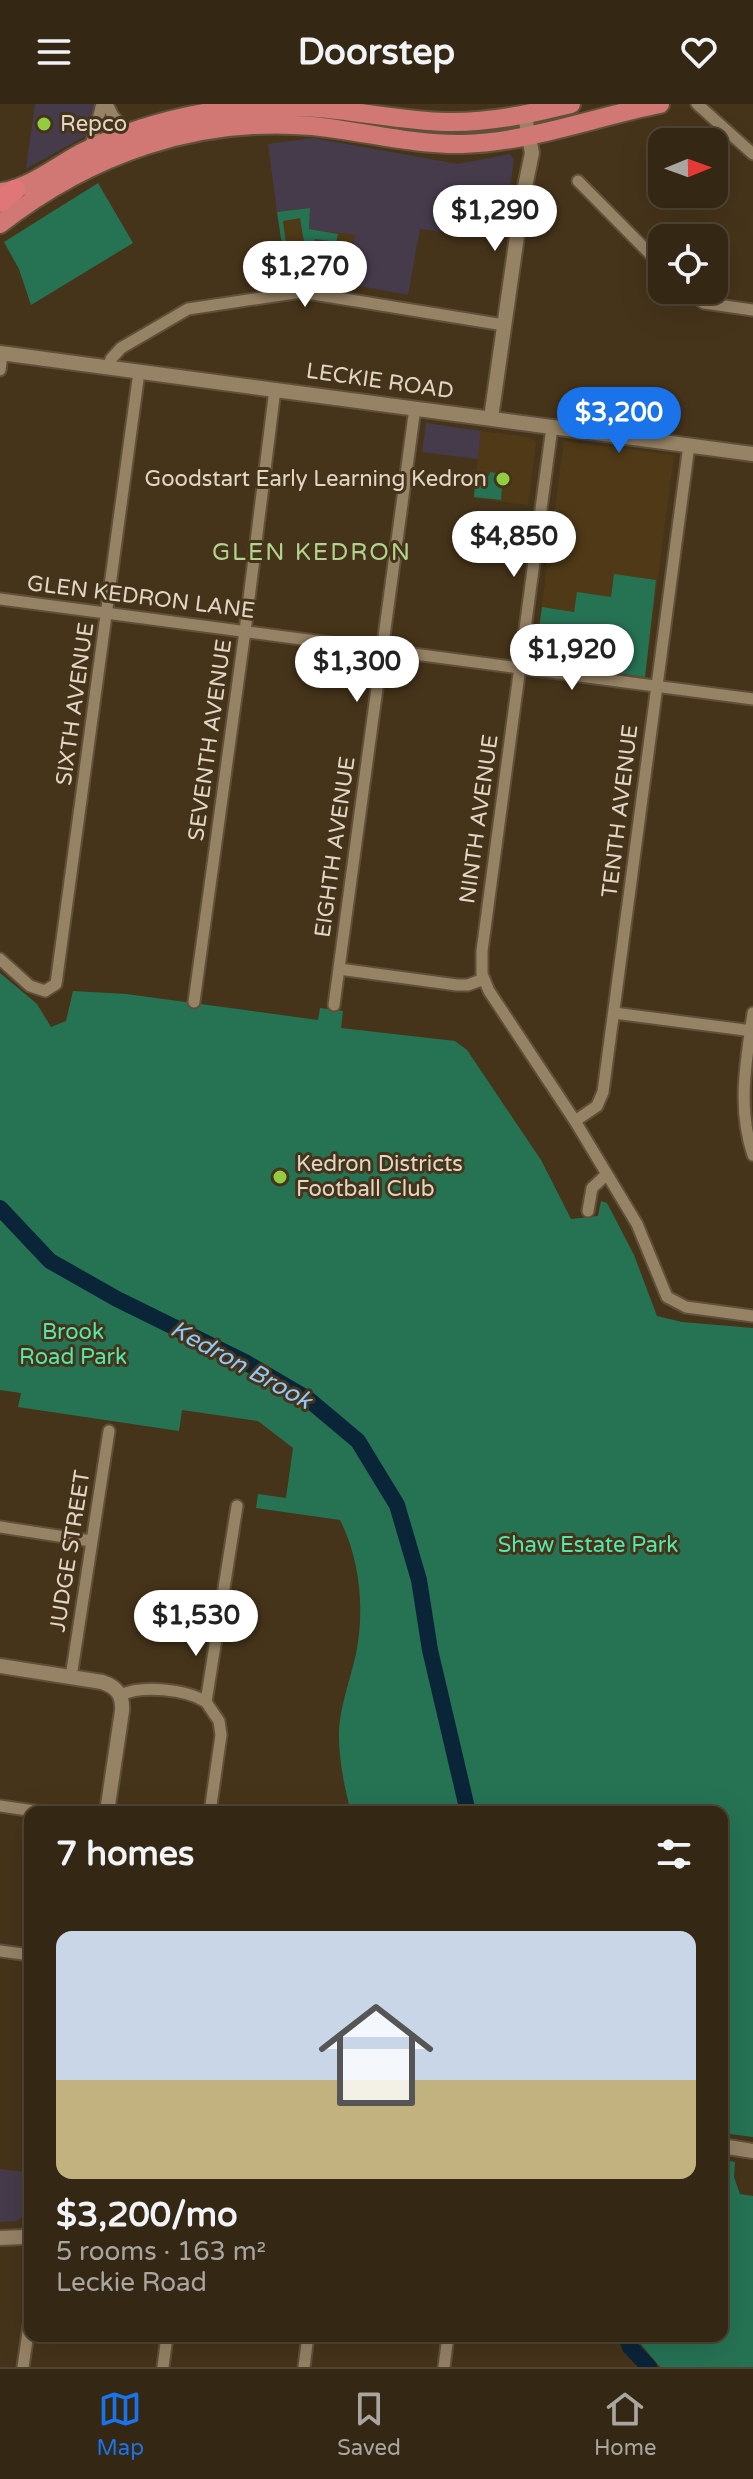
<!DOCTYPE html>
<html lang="en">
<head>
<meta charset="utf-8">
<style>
	body { margin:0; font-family:"Varela Round",sans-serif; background:#3f3322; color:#f1f3f6; height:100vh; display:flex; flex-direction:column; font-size:30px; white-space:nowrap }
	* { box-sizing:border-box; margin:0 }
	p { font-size:26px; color:#a9a5a0 }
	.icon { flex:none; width:44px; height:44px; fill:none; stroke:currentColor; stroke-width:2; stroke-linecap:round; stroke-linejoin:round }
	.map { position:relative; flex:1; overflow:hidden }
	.panel { position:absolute; left:24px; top:1702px; width:704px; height:536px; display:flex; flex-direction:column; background:#342714; border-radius:16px; box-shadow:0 8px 32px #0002,0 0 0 2px #4e4434 }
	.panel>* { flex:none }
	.needle { width:52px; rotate:89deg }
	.tools { position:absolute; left:648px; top:24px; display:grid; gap:16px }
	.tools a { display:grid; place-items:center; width:80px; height:80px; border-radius:16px; background:#342714; box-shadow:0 8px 32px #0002,0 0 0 2px #4e4434; font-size:40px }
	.price { position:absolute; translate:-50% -68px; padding:0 18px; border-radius:28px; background:#fff; color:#222; font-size:26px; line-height:52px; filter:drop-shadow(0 2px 4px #0008) }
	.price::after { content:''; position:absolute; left:50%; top:48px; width:24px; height:18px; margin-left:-12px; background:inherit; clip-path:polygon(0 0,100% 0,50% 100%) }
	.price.selected { background:#1a73e8; color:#fff }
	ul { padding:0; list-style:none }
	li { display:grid; align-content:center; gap:16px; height:424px; padding:0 32px }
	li+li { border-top:2px solid #4e4434 }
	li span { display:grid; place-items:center; height:248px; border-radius:16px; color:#555 }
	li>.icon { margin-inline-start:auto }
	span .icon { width:144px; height:144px; fill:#fffc; stroke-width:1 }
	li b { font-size:34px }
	h2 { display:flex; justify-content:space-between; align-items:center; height:96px; padding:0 32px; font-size:34px }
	header { display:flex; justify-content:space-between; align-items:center; height:104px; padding:0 32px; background:#342714; font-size:36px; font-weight:800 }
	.tabs { display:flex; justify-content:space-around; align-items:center; height:112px; border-top:2px solid #4e4434; background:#342714; font-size:22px; color:#a9a5a0 }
	.tabs a { display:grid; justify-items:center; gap:4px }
	.tabs .selected { color:#1a73e8 }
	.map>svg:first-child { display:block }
	.commercial { fill:#463b4b }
	.built { fill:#4f3917 }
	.green { fill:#267354 }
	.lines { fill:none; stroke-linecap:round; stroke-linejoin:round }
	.river { stroke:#0a2438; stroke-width:16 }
	.minor-casing { stroke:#5f5039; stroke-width:15 }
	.tertiary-casing { stroke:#5f5039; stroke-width:18 }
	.trunk-casing { stroke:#5f5039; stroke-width:22 }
	.motorway-casing { stroke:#5f5039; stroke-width:24 }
	.minor { stroke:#968265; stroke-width:11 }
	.tertiary { stroke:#968265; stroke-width:14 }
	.trunk { stroke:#d17874; stroke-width:18 }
	.motorway { stroke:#e07678; stroke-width:20 }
	.poi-dot { fill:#91cd3f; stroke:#46341a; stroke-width:3 }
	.labels { text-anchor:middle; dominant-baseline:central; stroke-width:6; stroke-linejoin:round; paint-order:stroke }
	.poi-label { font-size:22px; fill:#e2d7c7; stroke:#46341a; text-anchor:start }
	.street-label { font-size:22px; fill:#e2d7c7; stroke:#46341a }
	.park-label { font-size:22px; fill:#51e9ad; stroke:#46341a }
	.neighbourhood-label { font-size:24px; letter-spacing:2px; fill:#b1d38e; stroke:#46341a }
	.water-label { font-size:24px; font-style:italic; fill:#8fc8fa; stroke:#46341a }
</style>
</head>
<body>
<header><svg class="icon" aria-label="menu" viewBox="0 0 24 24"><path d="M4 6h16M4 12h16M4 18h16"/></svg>Doorstep<svg class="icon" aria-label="heart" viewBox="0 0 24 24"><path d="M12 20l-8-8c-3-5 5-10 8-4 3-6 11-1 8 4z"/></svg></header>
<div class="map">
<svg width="753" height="2263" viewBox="0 0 753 2263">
	<rect width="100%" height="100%" fill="#46341a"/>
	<!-- commercial -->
	<path class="commercial" d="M35,0H95L91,22L85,32L26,65Z
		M313,34L458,60L510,50L514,55L507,104L470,99L469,103L452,101L448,129L420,125L408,191L354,181L355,173L348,171L338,130L309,125L310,104L277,108L268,40Z
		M426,319L481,327L478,355L422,348Z
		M0,2065L30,2069V2101L25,2110L17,2117L0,2118Z"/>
	<!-- built -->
	<path class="built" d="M310,104L309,125L355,131L348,171L355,173L354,181L307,174L287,177L277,108Z
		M481,327L529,333L536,338L528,401L473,394Z
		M564,337L674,351L645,573L537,558L535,552Z"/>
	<!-- green -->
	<path class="green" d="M98,79L133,139L31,201L19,165L4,138Z
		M310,104L309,125L338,130L336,138L315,135L313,143L305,144L300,114L283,117L286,140L282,141L277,108Z
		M490,368L503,370L501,396L474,393L476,370L489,372Z
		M614,470L656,476L645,573L537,558L535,552L542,503L574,508L577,488L611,493Z
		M0,869L37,900L51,923L66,917L73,887L126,890L318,916L320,904L343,907L341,924L455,937L467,946L541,1056L571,1115L598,1112L601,1097L607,1099L634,1151L657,1212L682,1218L753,1224V2033L722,2029V1708H351C344,1683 336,1642 340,1616C343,1594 351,1572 356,1550C365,1506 360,1455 340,1416L256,1404L258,1390L286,1394L293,1344L258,1317L182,1306L179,1327L18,1303L21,1289L0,1286Z
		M722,2056L735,2058L734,2073L740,2090L753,2092V2263H660L634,2232H722Z"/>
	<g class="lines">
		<!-- river -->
		<path class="river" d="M0,1104L50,1157L117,1195L245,1258L308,1295L358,1337L397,1401L419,1476L430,1546L468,1708
			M626,2232L630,2243L649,2263"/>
		<defs>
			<path id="minor" d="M107,0L113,12L128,29
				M697,0L753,50
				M90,45L102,0
				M578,77L662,162
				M686,186L704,199L753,206
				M108,264L111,255L121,244L188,205L301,188L504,221
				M0,266L2,250
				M552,323L482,847V870L489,887L575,1017L637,1120L667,1193L686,1203L753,1212
				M0,495L753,595
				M0,855L30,882L45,887L56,880L139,268
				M339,865L457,881H468L484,875
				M194,898L245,527L275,285
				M334,901L415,304
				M614,909L753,927
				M753,909C746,958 737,1003 753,1051
				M575,1017L597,1002L603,988L689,341
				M588,1107L592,1084L607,1070
				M0,1423L91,1437
				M71,1573L109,1327
				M121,1591C142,1581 186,1585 206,1598
				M0,1702L41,1708
				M210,1708L221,1631L219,1617L206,1598L237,1402
				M0,1847L30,1851
				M23,2263L30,2215
				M163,2263L167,2232
				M304,2263L308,2232
				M444,2263L448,2232"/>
			<path id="tertiary" d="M0,249L753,350
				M491,314L522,97L532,49L525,12
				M0,1562L102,1578C117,1583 123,1591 122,1607L107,1708
				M722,2042L753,2047
				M0,2134L23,2133L30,2129"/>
			<path id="trunk" d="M2,88C30,84 58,61 83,48C124,28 170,14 216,7C257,2 297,1 337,6C374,10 409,17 446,18C490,19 529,10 571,0
				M0,120C90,50 197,12 312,22C363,27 411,41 463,40C531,38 594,13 660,0"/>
			<path id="motorway" d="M0,98L15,86"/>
		</defs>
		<!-- minor casing -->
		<use href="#minor" class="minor-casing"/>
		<!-- tertiary casing -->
		<use href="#tertiary" class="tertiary-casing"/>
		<!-- trunk casing -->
		<use href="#trunk" class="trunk-casing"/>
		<!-- motorway casing -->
		<use href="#motorway" class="motorway-casing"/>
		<!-- minor -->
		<use href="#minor" class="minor"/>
		<!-- tertiary -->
		<use href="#tertiary" class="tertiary"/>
		<!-- trunk -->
		<use href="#trunk" class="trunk"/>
		<!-- motorway -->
		<use href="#motorway" class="motorway"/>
	</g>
	<!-- markers -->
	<g class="poi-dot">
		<circle cx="44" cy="20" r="8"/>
		<circle cx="503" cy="375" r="8"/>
		<circle cx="280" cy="1073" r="8"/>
	</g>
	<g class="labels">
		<!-- poi labels -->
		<g class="poi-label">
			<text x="60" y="20">Repco</text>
			<text x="487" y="375" text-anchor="end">Goodstart Early Learning Kedron</text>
			<text x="296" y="1060">Kedron Districts<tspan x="296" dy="25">Football Club</tspan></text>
		</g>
		<!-- street labels -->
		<g class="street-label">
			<text transform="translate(380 277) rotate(8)">LECKIE ROAD</text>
			<text transform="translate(141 493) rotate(7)">GLEN KEDRON LANE</text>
			<text transform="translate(75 600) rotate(-82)">SIXTH AVENUE</text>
			<text transform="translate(210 636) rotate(-82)">SEVENTH AVENUE</text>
			<text transform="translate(620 707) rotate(-83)">TENTH AVENUE</text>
			<text transform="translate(479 715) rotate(-82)">NINTH AVENUE</text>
			<text transform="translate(335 743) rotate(-82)">EIGHTH AVENUE</text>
			<text transform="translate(70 1447) rotate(-81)">JUDGE STREET</text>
		</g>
		<!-- park labels -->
		<g class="park-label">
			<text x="73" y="1228">Brook<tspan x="73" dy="25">Road Park</tspan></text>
			<text x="588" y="1441">Shaw Estate Park</text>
		</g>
		<!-- neighbourhood labels -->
		<g class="neighbourhood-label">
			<text x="312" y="448">GLEN KEDRON</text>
		</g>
		<!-- water labels -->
		<g class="water-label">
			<text transform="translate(241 1261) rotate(29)">Kedron Brook</text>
		</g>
	</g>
</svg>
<div class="tools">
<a><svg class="needle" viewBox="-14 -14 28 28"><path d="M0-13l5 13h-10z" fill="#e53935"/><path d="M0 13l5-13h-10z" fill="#a9a5a0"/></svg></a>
<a><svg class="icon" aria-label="locate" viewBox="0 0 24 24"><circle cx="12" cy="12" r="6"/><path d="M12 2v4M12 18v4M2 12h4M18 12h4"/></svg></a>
</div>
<b class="price" style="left:495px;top:149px">$1,290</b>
<b class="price" style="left:305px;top:205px">$1,270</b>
<b class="price selected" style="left:619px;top:351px">$3,200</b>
<b class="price" style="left:514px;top:475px">$4,850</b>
<b class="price" style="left:572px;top:588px">$1,920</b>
<b class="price" style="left:357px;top:600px">$1,300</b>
<b class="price" style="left:196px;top:1554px">$1,530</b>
<section class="panel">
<h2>7 homes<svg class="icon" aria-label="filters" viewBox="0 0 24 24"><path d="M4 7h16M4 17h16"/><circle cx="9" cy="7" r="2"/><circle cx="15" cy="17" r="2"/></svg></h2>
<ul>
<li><span style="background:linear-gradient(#c9d6e8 60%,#c2b280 0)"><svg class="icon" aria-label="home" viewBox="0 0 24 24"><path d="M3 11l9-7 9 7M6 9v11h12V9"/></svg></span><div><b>$3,200/mo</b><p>5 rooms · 163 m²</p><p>Leckie Road</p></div></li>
</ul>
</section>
</div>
<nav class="tabs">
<a class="selected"><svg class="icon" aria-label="map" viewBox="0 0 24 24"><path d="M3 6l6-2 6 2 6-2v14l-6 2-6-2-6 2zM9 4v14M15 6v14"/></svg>Map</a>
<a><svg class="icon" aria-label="saved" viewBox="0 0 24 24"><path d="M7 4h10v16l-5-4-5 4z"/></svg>Saved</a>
<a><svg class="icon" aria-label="home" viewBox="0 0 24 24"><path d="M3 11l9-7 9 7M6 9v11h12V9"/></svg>Home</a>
</nav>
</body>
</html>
